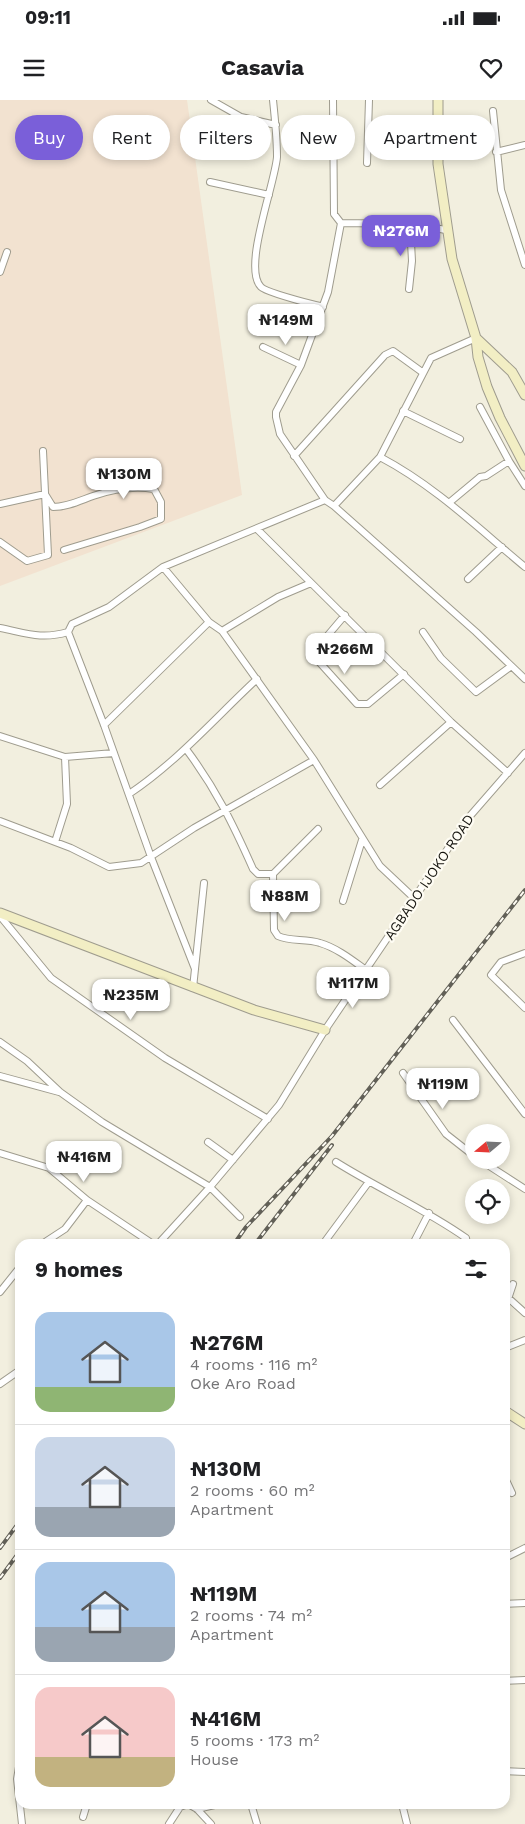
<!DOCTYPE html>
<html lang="en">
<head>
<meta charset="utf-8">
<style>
	body { margin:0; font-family:"Work Sans",sans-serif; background:#f6f6f6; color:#202124; height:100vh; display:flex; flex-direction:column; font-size:19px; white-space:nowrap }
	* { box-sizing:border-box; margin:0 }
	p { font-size:16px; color:#757577 }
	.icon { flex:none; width:28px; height:28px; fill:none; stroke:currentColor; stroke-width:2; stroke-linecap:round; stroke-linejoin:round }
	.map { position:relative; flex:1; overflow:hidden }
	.sheet { position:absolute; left:15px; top:1139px; width:495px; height:570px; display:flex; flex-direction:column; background:#fff; border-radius:15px; box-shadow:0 2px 8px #0003 }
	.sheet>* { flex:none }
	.top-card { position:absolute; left:15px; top:15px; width:495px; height:45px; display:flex; gap:10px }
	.needle { width:32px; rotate:251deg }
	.controls { position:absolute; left:465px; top:1024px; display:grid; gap:10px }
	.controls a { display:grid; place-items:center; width:45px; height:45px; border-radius:50%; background:#fff; box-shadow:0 2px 8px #0003; font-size:25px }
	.price { position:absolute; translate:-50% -42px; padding:0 11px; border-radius:10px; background:#fff; color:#222; font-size:16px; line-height:32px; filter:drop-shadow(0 1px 2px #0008) }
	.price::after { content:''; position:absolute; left:50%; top:30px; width:15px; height:11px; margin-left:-8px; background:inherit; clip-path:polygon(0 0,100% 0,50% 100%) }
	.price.active { background:#7a5fd9; color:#fff }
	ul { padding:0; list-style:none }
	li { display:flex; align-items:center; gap:15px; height:125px; padding:0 20px }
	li+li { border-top:1px solid #e0e0e0 }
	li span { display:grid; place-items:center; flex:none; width:140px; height:100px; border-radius:15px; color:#555 }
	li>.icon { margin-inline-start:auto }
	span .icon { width:60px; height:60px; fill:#fffc; stroke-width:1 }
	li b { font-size:21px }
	h2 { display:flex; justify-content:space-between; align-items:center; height:60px; padding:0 20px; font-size:21px }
	.chip { padding:0 18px; border-radius:22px; background:#fff; box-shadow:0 2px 8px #0003; font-size:18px; line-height:45px }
	.chip.active { background:#7a5fd9; color:#fff }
	.status { display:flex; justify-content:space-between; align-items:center; height:35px; padding:0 25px; background:#fff; direction:ltr }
	.status svg { height:14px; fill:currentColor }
	header { display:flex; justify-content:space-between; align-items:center; height:65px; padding:0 20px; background:#fff; font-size:22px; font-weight:700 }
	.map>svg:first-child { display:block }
	.industrial { fill:#f2e2d0 }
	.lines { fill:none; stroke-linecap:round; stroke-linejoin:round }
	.minor-casing { stroke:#9f9c8e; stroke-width:8 }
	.secondary-casing { stroke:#9f9c8e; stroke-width:11 }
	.minor { stroke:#fff; stroke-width:6 }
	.secondary { stroke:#f2eec4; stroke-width:9 }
	.rail-casing { stroke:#626057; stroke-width:4 }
	.rail { stroke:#fefcf3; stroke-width:2; stroke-dasharray:5.5; stroke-linecap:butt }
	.labels { text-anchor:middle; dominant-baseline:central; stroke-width:4.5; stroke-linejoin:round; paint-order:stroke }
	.street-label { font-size:14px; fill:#161510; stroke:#fefcf3 }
</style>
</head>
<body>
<div class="status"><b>09:11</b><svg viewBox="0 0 49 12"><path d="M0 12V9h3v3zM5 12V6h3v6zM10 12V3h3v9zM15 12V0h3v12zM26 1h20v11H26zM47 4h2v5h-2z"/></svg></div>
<header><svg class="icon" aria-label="menu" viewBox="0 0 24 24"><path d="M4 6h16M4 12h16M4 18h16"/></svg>Casavia<svg class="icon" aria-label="heart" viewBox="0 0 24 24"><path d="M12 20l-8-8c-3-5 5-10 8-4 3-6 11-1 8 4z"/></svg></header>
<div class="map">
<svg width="525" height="1724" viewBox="0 0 525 1724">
	<rect width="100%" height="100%" fill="#f2efdf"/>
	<!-- industrial -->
	<path class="industrial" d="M0,0H187L242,395L0,486Z"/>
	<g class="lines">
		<defs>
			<path id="minor" d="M211,0L241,17L276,25
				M273,0C275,19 277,38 277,57C275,84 242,168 261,187C267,193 312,204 323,207
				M333,0L334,114L341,123L328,192L301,265L276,312V317L280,334L325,400L334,406L476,532L525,579
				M493,11L501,90L525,165
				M496,52L525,45
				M367,63L369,0
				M210,82L269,95
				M341,123L410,124L446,130
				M0,172L7,152
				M409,189L412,161L410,124
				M263,247L301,265
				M480,307L509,361
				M403,311L460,339
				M294,356L385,255L393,251L422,272
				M380,357C435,386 478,428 525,467
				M450,402L480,377L486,376L509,361L525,386
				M0,404L45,394L53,407C67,407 79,401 93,396C113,389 134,386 154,389L161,402V419L140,427L64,450
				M334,406L380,357L431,258L476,238
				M258,430L451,622L508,673
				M0,442L27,461L48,455L43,351
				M163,467L209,522L222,531L314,660L380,766L414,798
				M468,479L502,447
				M345,515L312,554L357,604H368L404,574
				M0,528C26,533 41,540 68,532L72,524L109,507L163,467L325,400
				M222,531L278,497L311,483
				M68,532L104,625L151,757L195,869
				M423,532L441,558L476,592L510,567
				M104,625L209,522
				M0,636L65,657L114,653
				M186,649C216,689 233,724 253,769L258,774H273
				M380,685L451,622
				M129,694C177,662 215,618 257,579
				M0,721L71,748L109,767L141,763L194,728L314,660
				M318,729L273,774L274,830L278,836C290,842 306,838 320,843C337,848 352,860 366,870
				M55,742L67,704L65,657
				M343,801L362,740
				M0,816L51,878L165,958L268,1019
				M525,853L501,862L491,875L525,908
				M193,888L204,783
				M453,920L525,1014
				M0,942L27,961L60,992L102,1022L210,1087L240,1117
				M403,973L446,1034L474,1056
				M0,976L59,992
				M208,1042L233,1060
				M0,1053L49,1068L87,1100L153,1144
				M480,1060L525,1089
				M336,1062C379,1089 425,1109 466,1138L467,1144
				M42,1144L65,1129L87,1100
				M158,1144L210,1087L279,1005L325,930L470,716L525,653
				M323,1144L368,1083
				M413,1144L429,1113
				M0,1192L20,1167
				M505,1195L525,1213
				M508,1199L513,1184
				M505,1248L525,1240
				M0,1284L20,1270
				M505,1378L512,1393
				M505,1458L525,1448
				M505,1504L525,1503
				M505,1581L525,1580
				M20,1661L17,1679L22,1724
				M505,1671L525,1672
				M188,1704L197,1709L211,1724
				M251,1704L257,1724
				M402,1704L407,1724
				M197,1709L219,1704
				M83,1717L87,1704
				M169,1724L180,1707L188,1704"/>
			<path id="secondary" d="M438,0V64L452,159L476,238L478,257L487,287L500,318L525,366
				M476,238L512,272L525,295
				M0,813L254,910L325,930
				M505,1311L525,1324"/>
		</defs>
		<!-- minor casing -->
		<use href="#minor" class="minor-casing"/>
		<!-- secondary casing -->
		<use href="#secondary" class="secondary-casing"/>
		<!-- minor -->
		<use href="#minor" class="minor"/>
		<!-- secondary -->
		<use href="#secondary" class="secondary"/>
		<defs>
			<path id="rail" d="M234,1144L246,1127L332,1036L525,790
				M255,1144L332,1045
				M0,1448L20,1421
				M0,1478L20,1451"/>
		</defs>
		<!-- rail casing -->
		<use href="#rail" class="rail-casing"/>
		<!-- rail -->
		<use href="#rail" class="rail"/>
	</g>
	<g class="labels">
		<!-- street labels -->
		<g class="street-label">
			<text transform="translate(429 777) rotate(-56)">AGBADO IJOKO ROAD</text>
		</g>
	</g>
</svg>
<div class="controls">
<a><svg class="needle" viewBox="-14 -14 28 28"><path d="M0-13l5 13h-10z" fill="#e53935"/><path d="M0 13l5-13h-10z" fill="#757577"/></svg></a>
<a><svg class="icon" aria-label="locate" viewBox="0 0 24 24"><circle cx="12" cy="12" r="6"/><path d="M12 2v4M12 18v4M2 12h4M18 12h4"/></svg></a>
</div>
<b class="price active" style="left:401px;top:157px">₦276M</b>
<b class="price" style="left:286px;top:246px">₦149M</b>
<b class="price" style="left:124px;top:400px">₦130M</b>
<b class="price" style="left:345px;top:575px">₦266M</b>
<b class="price" style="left:285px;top:822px">₦88M</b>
<b class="price" style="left:353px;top:909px">₦117M</b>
<b class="price" style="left:131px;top:921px">₦235M</b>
<b class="price" style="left:443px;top:1010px">₦119M</b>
<b class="price" style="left:84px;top:1083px">₦416M</b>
<div class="top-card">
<a class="chip active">Buy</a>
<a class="chip">Rent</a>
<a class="chip">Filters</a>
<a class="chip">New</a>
<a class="chip">Apartment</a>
</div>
<section class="sheet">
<h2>9 homes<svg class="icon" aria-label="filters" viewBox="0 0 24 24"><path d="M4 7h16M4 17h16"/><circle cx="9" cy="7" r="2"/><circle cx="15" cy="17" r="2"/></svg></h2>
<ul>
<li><span style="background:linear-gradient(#a9c7e8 75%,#8fb573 0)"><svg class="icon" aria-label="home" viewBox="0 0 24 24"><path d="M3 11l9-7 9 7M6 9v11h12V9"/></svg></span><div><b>₦276M</b><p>4 rooms · 116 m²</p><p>Oke Aro Road</p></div></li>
<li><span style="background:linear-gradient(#c9d6e8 70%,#9aa5b1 0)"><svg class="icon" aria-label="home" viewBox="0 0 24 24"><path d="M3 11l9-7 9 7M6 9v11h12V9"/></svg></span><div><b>₦130M</b><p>2 rooms · 60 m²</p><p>Apartment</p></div></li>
<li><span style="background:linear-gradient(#a9c7e8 65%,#9aa5b1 0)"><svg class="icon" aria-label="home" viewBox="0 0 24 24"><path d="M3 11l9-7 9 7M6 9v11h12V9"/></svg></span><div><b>₦119M</b><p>2 rooms · 74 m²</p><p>Apartment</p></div></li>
<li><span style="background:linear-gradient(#f6c9c9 70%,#c2b280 0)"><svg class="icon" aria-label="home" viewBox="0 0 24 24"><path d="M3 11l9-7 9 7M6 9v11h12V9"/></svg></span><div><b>₦416M</b><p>5 rooms · 173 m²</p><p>House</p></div></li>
</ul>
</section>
</div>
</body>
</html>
